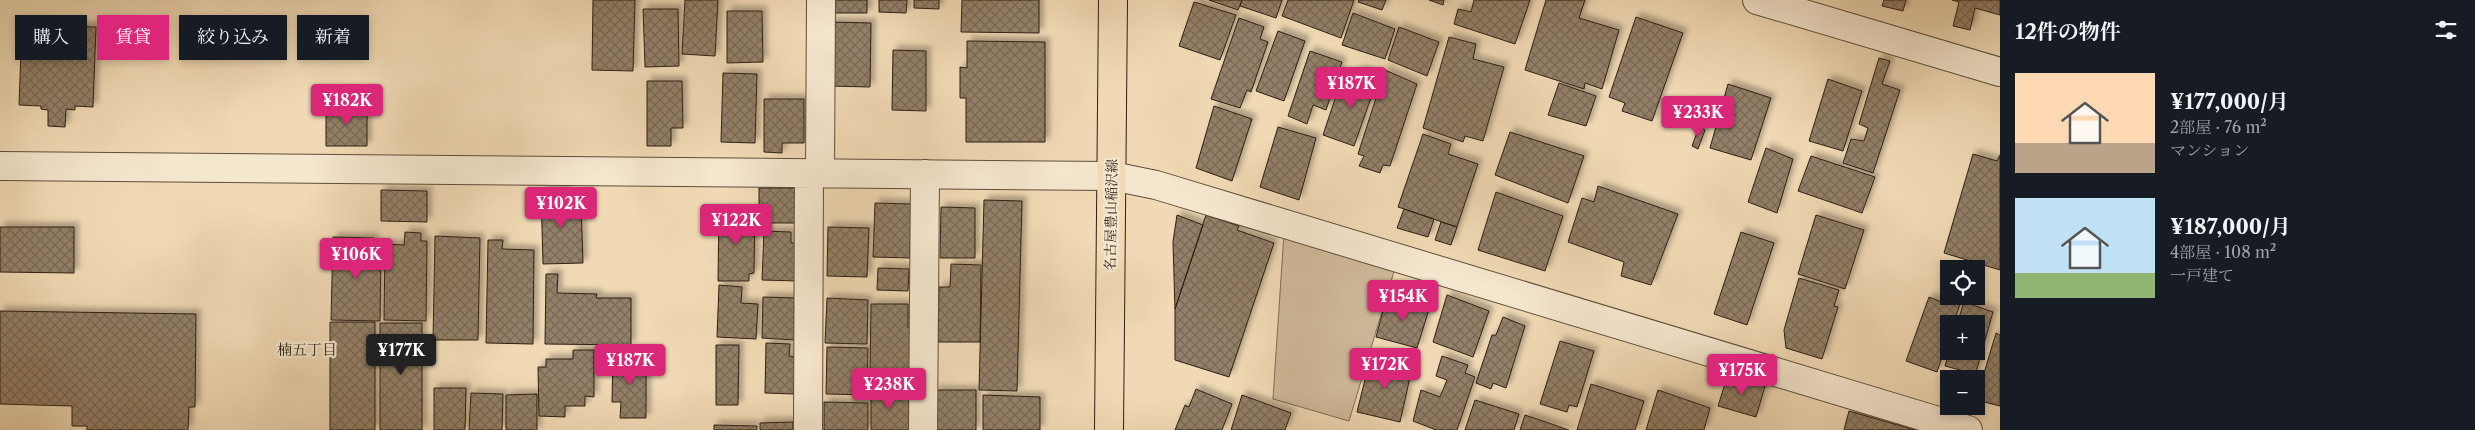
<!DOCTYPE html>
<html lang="ja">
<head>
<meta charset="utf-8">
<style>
	body { margin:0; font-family:"Libre Caslon Text","Noto Serif JP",serif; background:#20242c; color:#f1f3f6; height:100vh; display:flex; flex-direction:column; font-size:19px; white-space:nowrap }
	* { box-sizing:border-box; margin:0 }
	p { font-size:16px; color:#9ea1a6 }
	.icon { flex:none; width:28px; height:28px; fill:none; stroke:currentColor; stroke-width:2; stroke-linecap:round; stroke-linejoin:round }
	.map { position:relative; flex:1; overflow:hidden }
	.side { display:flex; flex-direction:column; background:#171b24; width:475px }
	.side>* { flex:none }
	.hud { position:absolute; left:15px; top:15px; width:475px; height:45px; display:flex; gap:10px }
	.buttons { position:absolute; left:1940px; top:260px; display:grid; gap:10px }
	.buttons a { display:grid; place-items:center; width:45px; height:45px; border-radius:0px; background:#171b24; box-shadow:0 2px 8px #0003; font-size:25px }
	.price { position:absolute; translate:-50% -42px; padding:0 11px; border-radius:5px; background:#db2777; color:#fff; font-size:16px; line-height:32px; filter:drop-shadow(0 1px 2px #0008) }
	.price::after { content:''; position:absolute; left:50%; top:30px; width:15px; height:11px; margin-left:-8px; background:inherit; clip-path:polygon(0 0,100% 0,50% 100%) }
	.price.active { background:#222; color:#fff }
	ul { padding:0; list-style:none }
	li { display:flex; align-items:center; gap:15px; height:125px; padding:0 15px }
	li span { display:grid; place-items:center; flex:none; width:140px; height:100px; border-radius:0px; color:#555 }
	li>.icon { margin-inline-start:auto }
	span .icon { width:60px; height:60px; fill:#fffc; stroke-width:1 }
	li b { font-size:21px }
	h2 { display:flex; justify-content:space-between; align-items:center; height:60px; padding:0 15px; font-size:21px }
	.pill { padding:0 18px; border-radius:0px; background:#171b24; box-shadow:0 2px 8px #0003; font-size:18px; line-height:45px }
	.pill.active { background:#db2777; color:#fff }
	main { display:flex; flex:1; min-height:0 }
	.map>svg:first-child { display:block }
	.green { fill:#cfb999; stroke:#7f6c56 }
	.building { fill:url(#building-cross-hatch); stroke:#2f1f13; filter:url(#shadow) }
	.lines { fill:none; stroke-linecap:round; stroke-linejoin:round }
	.minor-casing { stroke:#5f4e3b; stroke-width:30 }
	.major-casing { stroke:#2f1f13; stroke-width:30 }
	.minor { stroke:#f5e6ce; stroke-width:28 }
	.major { stroke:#f0d9b4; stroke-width:28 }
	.labels { text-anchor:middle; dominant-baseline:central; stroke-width:4.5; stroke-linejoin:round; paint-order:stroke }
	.street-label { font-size:14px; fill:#2f1f13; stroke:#f5e6ce }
	.neighbourhood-label { font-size:15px; fill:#2f1f13; stroke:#f5e6ce }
</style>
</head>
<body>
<main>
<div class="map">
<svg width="2000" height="430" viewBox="0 0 2000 430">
	<defs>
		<pattern id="building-cross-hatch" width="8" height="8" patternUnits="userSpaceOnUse" patternTransform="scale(1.25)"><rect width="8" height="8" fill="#938067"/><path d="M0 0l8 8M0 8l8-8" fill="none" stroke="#786854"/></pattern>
		<filter id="shadow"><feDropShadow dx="4.5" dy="-4.5" stdDeviation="2.5" flood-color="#0004"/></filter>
	</defs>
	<rect width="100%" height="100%" fill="#f0d9b4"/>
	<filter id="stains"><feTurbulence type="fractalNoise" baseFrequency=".004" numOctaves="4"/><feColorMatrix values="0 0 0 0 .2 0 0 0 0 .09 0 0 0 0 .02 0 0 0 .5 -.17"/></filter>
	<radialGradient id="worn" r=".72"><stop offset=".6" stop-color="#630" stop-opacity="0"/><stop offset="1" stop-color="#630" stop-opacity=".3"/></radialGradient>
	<!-- green -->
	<path class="green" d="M1284,233L1396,265L1349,421L1273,399Z"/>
	<!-- building -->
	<path class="building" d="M593,0H635L633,71L592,70Z
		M685,0H718L715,56L682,54Z
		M831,0H867V13H831Z
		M879,0H907L906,13L879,12Z
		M914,0H939V9L914,8Z
		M962,0H1039V33L961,32Z
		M1209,0H1242L1238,10Z
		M1242,0H1282L1276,18L1240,6Z
		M1288,0H1354L1341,38L1282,16Z
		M1359,0H1386L1382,10L1358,2Z
		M1429,0H1444L1443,5Z
		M1474,0H1530L1515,44L1454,24L1458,9L1471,12Z
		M1546,0H1585L1579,18L1619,30L1602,89L1585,83L1584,89L1525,70Z
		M1884,0H1906L1903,11L1882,6Z
		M1952,0H2000V15L1975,8L1970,30L1953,26L1959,2Z
		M1194,2L1236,15L1220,60L1179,46Z
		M643,9H678L679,66L645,67Z
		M727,11H762L763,62L727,63Z
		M1353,13L1395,29L1385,59L1342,45Z
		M1636,17L1683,33L1652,121L1622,111L1625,103L1609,97Z
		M1239,18L1264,27L1260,39L1268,42L1251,92L1247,90L1240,108L1211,99Z
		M829,22L871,23L870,87L828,86Z
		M22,25L96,27L93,107L75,106V110L66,109L65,127L48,126V110L41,109V106L19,105Z
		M1399,27L1439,42L1427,76L1388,60Z
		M1278,31L1305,41L1284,101L1256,91Z
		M1449,37L1476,44L1473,59L1504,67L1483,141L1465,136L1463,142L1423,128Z
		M967,41L1045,42V142H966V98H960V67L967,68Z
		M893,50L926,51V111L892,110Z
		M1310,51L1342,62L1326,110L1313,105L1307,124L1288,116Z
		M1879,58L1890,61L1882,84L1900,90L1873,173L1843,163L1851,139L1864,141L1868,128L1859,124Z
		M1358,70L1378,78L1354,146L1323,135L1339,87L1351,91Z
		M1385,70L1417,84L1390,166L1383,165L1380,173L1359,166L1364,156L1358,154Z
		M723,73L757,74L755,143L721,142Z
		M1828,79L1862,91L1843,151L1809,141Z
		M647,81H682L683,128H671V146H647Z
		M1559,83L1596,96L1586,126L1548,115Z
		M1728,84L1771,98L1751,160L1710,148Z
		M764,99H804V143H782V153L764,152Z
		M326,105H367V146H326Z
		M1214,106L1252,119L1232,181L1196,168Z
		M1278,127L1316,138L1299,200L1260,187Z
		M1699,127L1705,130L1698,149L1692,146Z
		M1510,132L1584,156L1568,203L1495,175Z
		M1423,134L1451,144L1448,154L1478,164L1457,227L1398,207Z
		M1766,148L1793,159L1777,213L1748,202Z
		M1973,154L1997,161L2000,155V270L1944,253Z
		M1811,156L1875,177L1862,213L1798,191Z
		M1598,186L1678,214L1651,285L1621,276L1624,262L1568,242L1582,198L1594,202Z
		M759,188H797L796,223H759Z
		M381,190L427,191V222L381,221Z
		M566,190L567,204H581L583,263L543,264L541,191Z
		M1496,192L1563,216L1545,271L1478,250Z
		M984,200L1022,201L1017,391L979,390Z
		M875,203L911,204L910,258L873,257Z
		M941,207L975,208V258H940Z
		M1404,209L1434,219L1428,237L1397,228Z
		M719,212L755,213L754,273L749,274V281H718Z
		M1177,215L1203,225L1175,309L1173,242Z
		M1206,215L1239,226L1237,230L1274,243L1229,377L1175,360V309Z
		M1816,215L1864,230L1845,289L1798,274Z
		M1441,222L1457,227L1451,245L1435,240Z
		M0,227H74V273L0,272Z
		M828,227L869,228L867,277L827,276Z
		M764,231L791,232V243H799L798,281L762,280Z
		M405,232L421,233V241H427L426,321L384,320L385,244L404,245Z
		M1741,232L1774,243L1747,325L1714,314Z
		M435,236L480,238L478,340H433Z
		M333,237L374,238L373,247L381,248L380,321L331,320Z
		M488,240H503L502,249L534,250L533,344L486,343Z
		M951,264L981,265L980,342H938L939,287H950Z
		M878,268L909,269L908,291L877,290Z
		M546,274H558L557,293L597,294L596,298H631V345L545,344Z
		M1799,278L1839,290L1834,306L1838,307L1822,359L1786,348L1784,330Z
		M719,285L742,287L741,303L758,304L756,339L717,337Z
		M1949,291V296H1963L1953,324H1949V337L1937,372L1906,361L1929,297L1944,303Z
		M1447,295L1489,311L1473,357L1433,342Z
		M1387,296L1430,306L1417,348L1376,337Z
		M763,297L796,298L795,340L762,338Z
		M827,298L868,300L867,344L825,343Z
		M1964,302L1993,312L1974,379H1957L1960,370L1945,366L1949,351H1976V324H1957Z
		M871,304H908V328L911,327V380L870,379Z
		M0,311L196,314L195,407H189L188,430H87V426H72V406L0,404Z
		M1503,317L1525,326L1506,388L1493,383L1491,389L1476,383L1492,335H1496Z
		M330,322H375V430H330Z
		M380,323H422V430H380Z
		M1996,333L2000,335V406L1976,400Z
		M1560,341L1594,351L1577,407L1569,405L1567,412L1540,404Z
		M766,343L790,344L789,356L795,357L794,394L765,393Z
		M716,345H739L738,405H716Z
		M827,347L868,348L867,395L826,394Z
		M573,350H594V397L585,396V406H565V417L539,416L538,367H546V359H573Z
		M613,356L646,357V418H620L621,402H612Z
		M1442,356L1468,365L1465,373L1475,377L1457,430H1436L1413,421L1421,390L1440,397L1447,380L1436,376Z
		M1370,359L1412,368L1400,422L1357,412Z
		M1728,374L1765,386L1756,417L1718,406Z
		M1591,384L1644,401L1635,430H1577Z
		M871,387H894V397L909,398V430H871Z
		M434,388H466L465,430H434Z
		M1196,389L1232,404L1222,430H1175L1185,405L1189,407Z
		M935,390H976V430H935Z
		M1658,390L1710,408L1704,430H1646Z
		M471,393L503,394L502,430H469Z
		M537,394V430H506V395Z
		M983,395L1040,397V430H983Z
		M1242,395L1291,413L1285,430H1231Z
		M1475,400L1519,414L1514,430H1465Z
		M824,402L868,403V430H824Z
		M1849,411L1915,430H1844Z
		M1525,415L1569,430H1520Z
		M793,422V430H760V423Z
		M714,425L757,426V430H714Z"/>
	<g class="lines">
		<defs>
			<path id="minor" d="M1757,0L2000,72
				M0,166L1112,176L1156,185L1968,430
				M820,173L821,0
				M808,430L809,173
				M923,430L925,174"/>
			<path id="major" d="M1109,430L1113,0"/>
		</defs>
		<!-- minor casing -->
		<use href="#minor" class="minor-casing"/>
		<!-- major casing -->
		<use href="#major" class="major-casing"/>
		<!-- minor -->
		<use href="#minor" class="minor"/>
		<!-- major -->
		<use href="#major" class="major"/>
	</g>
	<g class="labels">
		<!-- street labels -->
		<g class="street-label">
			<text transform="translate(1111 215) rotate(-89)">名古屋豊山稲沢線</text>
		</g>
		<!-- neighbourhood labels -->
		<g class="neighbourhood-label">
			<text x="307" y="349">楠五丁目</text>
		</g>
	</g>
	<rect width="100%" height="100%" filter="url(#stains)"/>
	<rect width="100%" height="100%" fill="url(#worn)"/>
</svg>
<div class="buttons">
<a><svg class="icon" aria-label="locate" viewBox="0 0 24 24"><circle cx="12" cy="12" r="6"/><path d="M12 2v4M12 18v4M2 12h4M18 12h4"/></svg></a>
<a>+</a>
<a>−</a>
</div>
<b class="price" style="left:1351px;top:109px">¥187K</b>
<b class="price" style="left:347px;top:126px">¥182K</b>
<b class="price" style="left:1698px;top:138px">¥233K</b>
<b class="price" style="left:561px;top:229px">¥102K</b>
<b class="price" style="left:736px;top:246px">¥122K</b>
<b class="price" style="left:356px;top:280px">¥106K</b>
<b class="price" style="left:1403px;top:322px">¥154K</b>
<b class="price active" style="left:401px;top:376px">¥177K</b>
<b class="price" style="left:630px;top:386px">¥187K</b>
<b class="price" style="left:1385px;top:390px">¥172K</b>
<b class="price" style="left:1742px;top:396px">¥175K</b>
<b class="price" style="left:889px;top:410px">¥238K</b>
<div class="hud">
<a class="pill">購入</a>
<a class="pill active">賃貸</a>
<a class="pill">絞り込み</a>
<a class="pill">新着</a>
</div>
</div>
<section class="side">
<h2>12件の物件<svg class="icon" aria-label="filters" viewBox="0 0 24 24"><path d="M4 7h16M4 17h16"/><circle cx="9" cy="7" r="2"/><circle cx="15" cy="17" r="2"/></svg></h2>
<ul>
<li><span style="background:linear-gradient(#ffd9b3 70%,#b9a48a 0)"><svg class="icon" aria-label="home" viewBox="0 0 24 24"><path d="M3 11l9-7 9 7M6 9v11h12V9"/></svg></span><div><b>¥177,000/月</b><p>2部屋 · 76 m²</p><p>マンション</p></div></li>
<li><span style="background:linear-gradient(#bfe0f5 75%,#8fb573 0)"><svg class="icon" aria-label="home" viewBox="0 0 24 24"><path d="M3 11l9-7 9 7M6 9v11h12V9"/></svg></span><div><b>¥187,000/月</b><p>4部屋 · 108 m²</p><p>一戸建て</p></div></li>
</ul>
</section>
</main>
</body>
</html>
